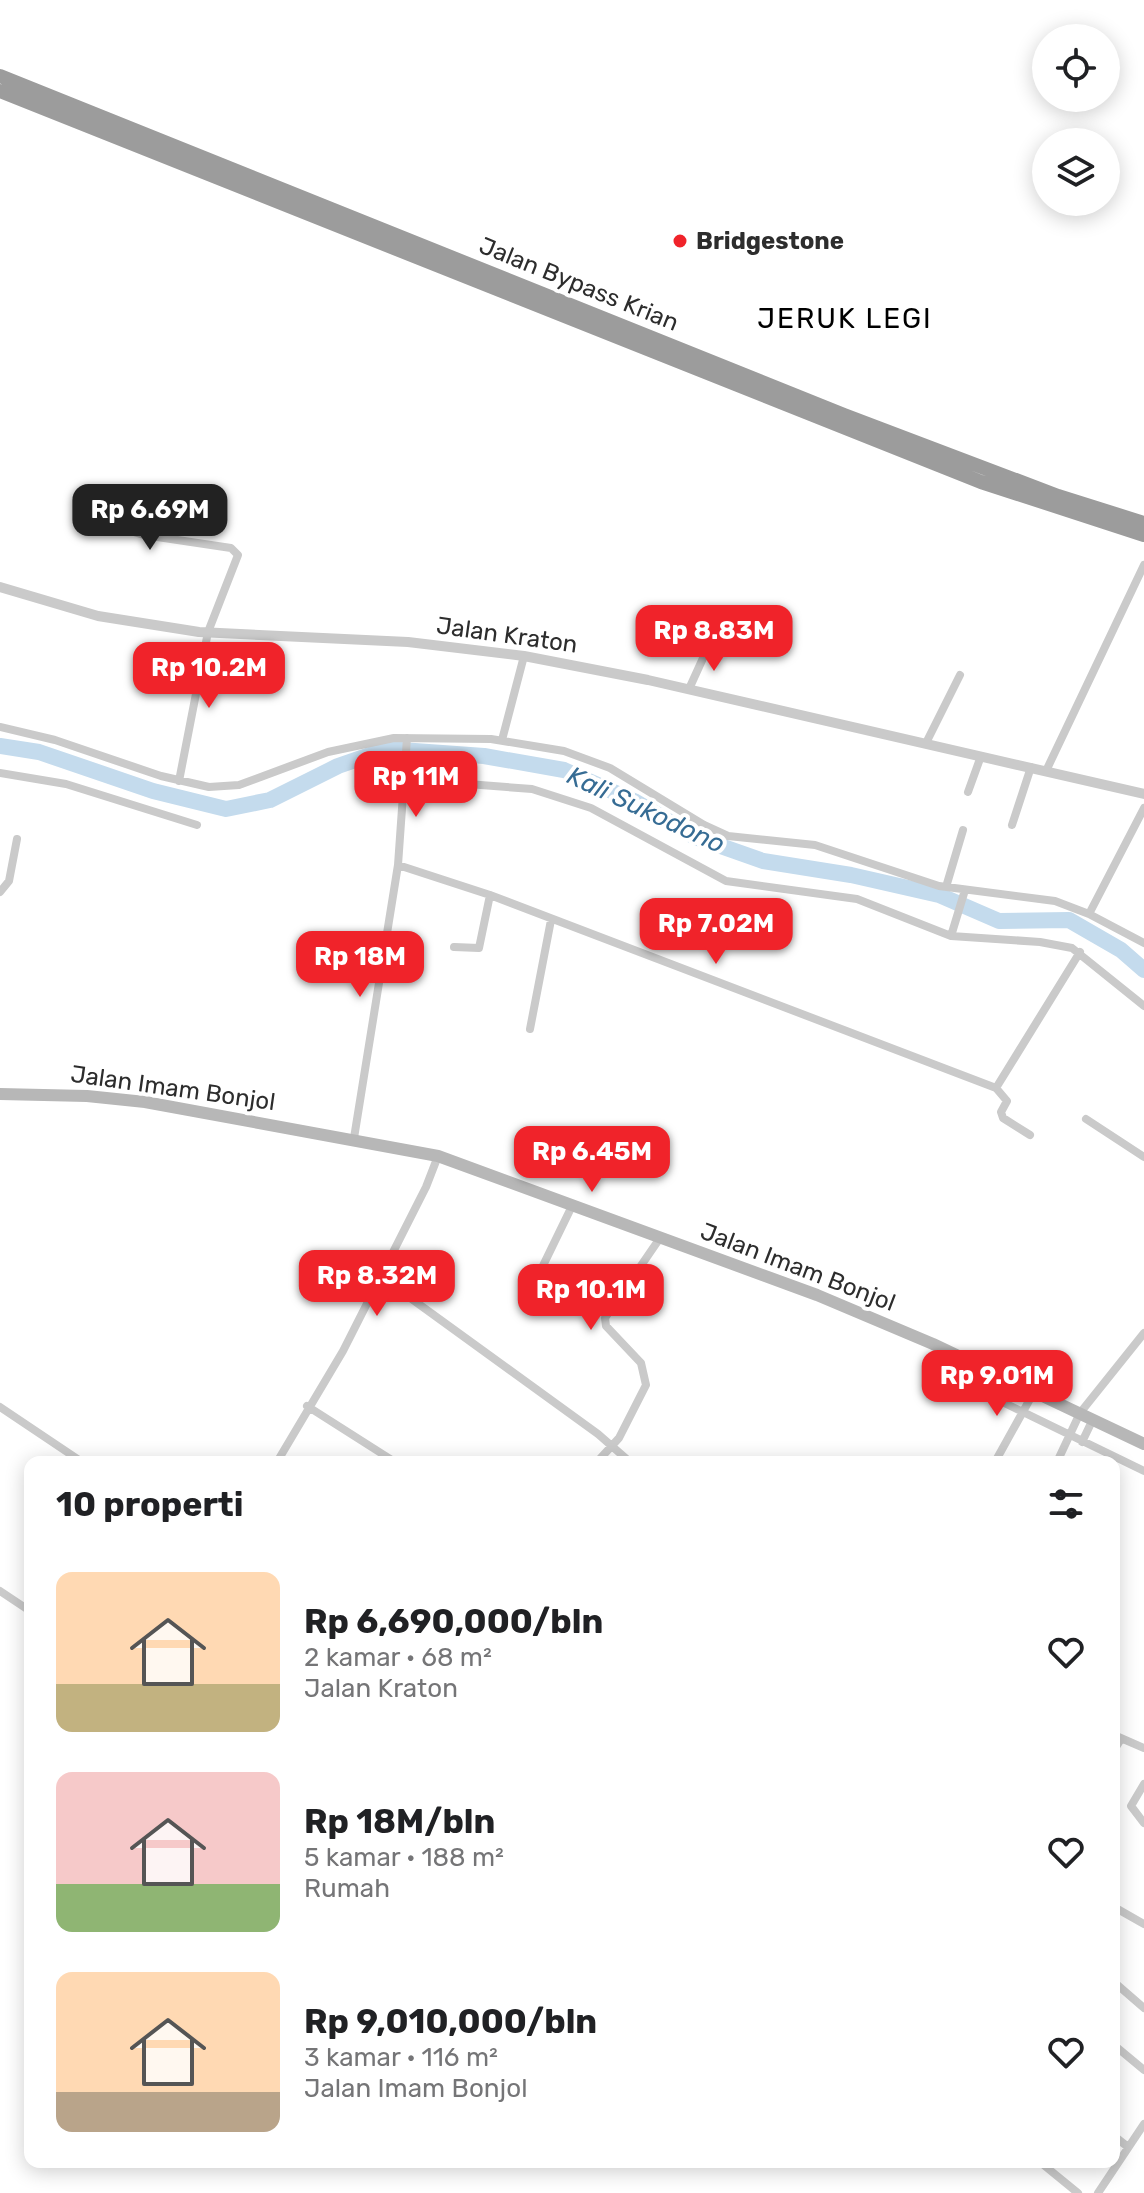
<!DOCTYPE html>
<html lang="id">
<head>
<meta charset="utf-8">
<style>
	body { margin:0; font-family:Rubik,sans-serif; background:#f6f6f6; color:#202124; height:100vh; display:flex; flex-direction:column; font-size:30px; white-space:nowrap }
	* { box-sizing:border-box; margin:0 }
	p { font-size:26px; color:#757577 }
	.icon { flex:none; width:44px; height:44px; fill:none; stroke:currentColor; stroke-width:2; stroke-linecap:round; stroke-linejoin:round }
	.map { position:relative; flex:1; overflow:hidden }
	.details { position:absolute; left:24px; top:1456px; width:1096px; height:712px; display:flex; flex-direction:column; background:#fff; border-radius:16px; box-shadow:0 4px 20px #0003 }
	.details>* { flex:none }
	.buttons { position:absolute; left:1032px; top:24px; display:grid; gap:16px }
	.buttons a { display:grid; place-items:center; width:88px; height:88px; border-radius:50%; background:#fff; box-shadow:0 4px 20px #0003; font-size:40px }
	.price { position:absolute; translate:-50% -68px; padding:0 18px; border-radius:16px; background:#f0232a; color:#fff; font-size:26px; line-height:52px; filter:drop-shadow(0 2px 4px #0008) }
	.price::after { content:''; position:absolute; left:50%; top:48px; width:24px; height:18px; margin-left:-12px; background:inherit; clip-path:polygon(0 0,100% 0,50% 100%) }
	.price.selected { background:#222; color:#fff }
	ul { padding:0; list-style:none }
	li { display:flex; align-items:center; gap:24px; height:200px; padding:0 32px }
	li span { display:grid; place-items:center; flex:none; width:224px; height:160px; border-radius:16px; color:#555 }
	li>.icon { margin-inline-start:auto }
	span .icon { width:96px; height:96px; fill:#fffc; stroke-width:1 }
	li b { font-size:34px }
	h2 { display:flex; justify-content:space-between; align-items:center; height:96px; padding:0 32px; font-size:34px }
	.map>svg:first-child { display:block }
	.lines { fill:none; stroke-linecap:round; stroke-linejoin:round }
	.river { stroke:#c4dbed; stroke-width:16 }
	.minor { stroke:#cacaca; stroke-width:8 }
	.tertiary { stroke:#cacaca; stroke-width:10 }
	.secondary { stroke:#b7b7b7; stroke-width:12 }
	.trunk { stroke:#9c9c9c; stroke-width:14 }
	.poi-dot { fill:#f0232a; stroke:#fff; stroke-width:3 }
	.labels { text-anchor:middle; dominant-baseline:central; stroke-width:8; stroke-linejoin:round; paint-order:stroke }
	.poi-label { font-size:24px; font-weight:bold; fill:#2d2d2d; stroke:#fff; text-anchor:start }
	.street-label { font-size:24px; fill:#2d2d2d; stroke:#fff }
	.water-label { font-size:26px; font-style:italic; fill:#366c94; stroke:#fff }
	.quarter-label { font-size:28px; letter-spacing:2px; fill:#000; stroke:#fff }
</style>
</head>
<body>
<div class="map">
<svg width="1144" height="2193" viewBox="0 0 1144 2193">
	<rect width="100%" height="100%" fill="#fff"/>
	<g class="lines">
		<!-- river -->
		<path class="river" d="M0,746L39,752L153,791L226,809L270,800L338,766L387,749L484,756L564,770L634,801L695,837L763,861L851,875L939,895L999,921L1069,920L1121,950L1144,970"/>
		<!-- minor -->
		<path class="minor" d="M79,516L144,535L231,548L238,555L208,632L179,781
			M689,689L709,645
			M0,727L55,740L161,776L209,787L239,785L328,752L394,738L491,739L564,751L610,768L704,825L728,836L815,845L939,886L1055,901L1089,914L1144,943
			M502,740L524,656
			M926,743L960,675
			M1046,771L1144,565
			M0,773L66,784L197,825
			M402,779L532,789L591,808L726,881L857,899L951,936L1040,942L1072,948L1144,1006
			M968,792L981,756
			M1012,825L1031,767
			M398,865L490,895L996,1088L1007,1101L1001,1112L1003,1118L1030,1135
			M946,887L963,830
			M0,892L9,881L17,839
			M1089,914L1144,808
			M951,936L965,890
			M454,947L479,948L490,895
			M530,1029L551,920
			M996,1088L1080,952
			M1086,1119L1144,1157
			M354,1138L398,865L407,738
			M380,1276L598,1434L630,1462
			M537,1278L572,1206
			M985,1368L981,1386L984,1393L1144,1471
			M307,1406L395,1462
			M0,1407L82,1462
			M1082,1442L1093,1419
			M891,1461L892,1462
			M277,1462L343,1351L426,1187L438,1156
			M597,1462L619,1438L646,1385L641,1363L606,1326L605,1318L660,1238
			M995,1462L1035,1390
			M1057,1462L1080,1413L1144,1333
			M0,1591L30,1611
			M1114,1735L1144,1748
			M1114,1750L1121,1739
			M1144,1784L1131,1806L1144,1823
			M1114,1907L1144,1924
			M1114,1982L1144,2008
			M1114,2045L1144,2070
			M1114,2136L1128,2147
			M1040,2162L1078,2193
			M1098,2193L1144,2124"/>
		<!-- tertiary -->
		<path class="tertiary" d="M0,587L98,616L199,632L408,642L524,656L648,680L1144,794"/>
		<!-- secondary -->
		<path class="secondary" d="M0,1094L87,1096L145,1102L438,1156L817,1295L933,1344L1144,1444"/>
		<!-- trunk -->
		<path class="trunk" d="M0,76L844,415L1058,496L1144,523
			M0,91L981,482L1144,535"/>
	</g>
	<!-- markers -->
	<circle class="poi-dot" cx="680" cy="241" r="8"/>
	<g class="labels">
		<!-- poi labels -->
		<g class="poi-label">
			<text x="696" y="241">Bridgestone</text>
		</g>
		<!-- street labels -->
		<g class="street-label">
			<text transform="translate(579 284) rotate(22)">Jalan Bypass Krian</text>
			<text transform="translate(507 635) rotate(8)">Jalan Kraton</text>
			<text transform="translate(173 1088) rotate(8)">Jalan Imam Bonjol</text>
			<text transform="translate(798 1267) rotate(21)">Jalan Imam Bonjol</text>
		</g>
		<!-- water labels -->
		<g class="water-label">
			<text transform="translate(646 810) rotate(25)">Kali Sukodono</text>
		</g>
		<!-- quarter labels -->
		<g class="quarter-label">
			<text x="845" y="318">JERUK LEGI</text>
		</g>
	</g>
</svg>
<div class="buttons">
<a><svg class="icon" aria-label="locate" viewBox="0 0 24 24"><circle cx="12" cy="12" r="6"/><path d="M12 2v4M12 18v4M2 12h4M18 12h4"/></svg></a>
<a><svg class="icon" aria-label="layers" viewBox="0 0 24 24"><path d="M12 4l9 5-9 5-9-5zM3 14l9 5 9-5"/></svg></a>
</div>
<b class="price selected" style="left:150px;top:552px">Rp 6.69M</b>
<b class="price" style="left:714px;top:673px">Rp 8.83M</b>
<b class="price" style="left:209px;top:710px">Rp 10.2M</b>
<b class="price" style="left:416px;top:819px">Rp 11M</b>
<b class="price" style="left:716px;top:966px">Rp 7.02M</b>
<b class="price" style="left:360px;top:999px">Rp 18M</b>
<b class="price" style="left:592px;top:1194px">Rp 6.45M</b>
<b class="price" style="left:377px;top:1318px">Rp 8.32M</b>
<b class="price" style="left:591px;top:1332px">Rp 10.1M</b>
<b class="price" style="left:997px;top:1418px">Rp 9.01M</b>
<section class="details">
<h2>10 properti<svg class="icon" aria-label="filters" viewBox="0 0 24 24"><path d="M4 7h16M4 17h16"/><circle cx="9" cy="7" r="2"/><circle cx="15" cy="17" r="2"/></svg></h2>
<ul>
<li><span style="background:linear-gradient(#ffd9b3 70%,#c2b280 0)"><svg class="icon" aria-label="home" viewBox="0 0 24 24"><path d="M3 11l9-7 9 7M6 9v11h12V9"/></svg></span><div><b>Rp 6,690,000/bln</b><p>2 kamar · 68 m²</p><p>Jalan Kraton</p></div><svg class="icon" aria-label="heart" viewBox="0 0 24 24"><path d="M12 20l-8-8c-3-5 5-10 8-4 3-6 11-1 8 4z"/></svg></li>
<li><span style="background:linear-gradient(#f6c9c9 70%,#8fb573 0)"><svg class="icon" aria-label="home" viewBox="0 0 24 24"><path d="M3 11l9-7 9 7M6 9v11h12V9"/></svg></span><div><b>Rp 18M/bln</b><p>5 kamar · 188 m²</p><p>Rumah</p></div><svg class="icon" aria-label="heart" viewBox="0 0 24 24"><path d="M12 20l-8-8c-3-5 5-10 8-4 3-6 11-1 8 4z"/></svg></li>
<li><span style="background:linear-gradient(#ffd9b3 75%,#b9a48a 0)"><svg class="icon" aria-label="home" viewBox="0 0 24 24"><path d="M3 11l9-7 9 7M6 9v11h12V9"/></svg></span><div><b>Rp 9,010,000/bln</b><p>3 kamar · 116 m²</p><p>Jalan Imam Bonjol</p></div><svg class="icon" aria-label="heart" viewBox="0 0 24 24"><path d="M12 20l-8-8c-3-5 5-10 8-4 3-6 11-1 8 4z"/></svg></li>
</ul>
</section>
</div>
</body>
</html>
